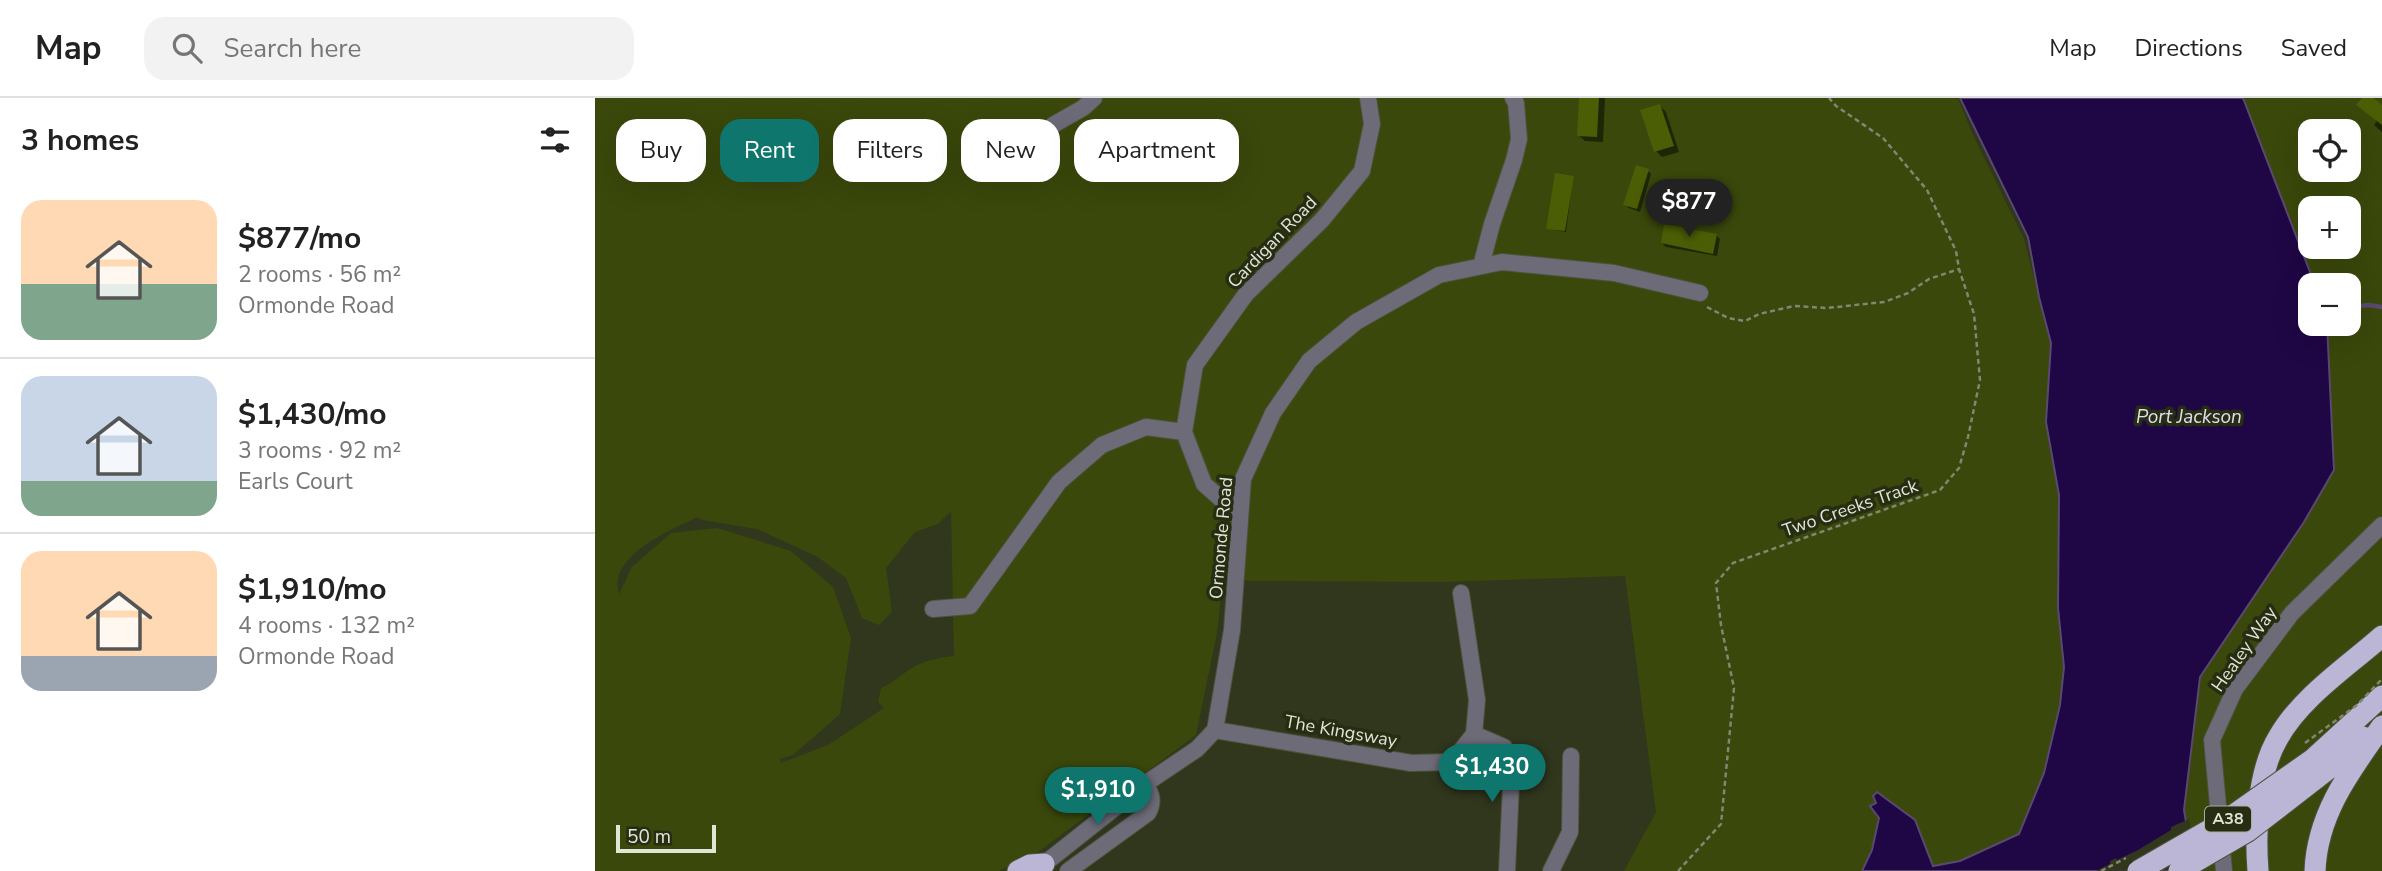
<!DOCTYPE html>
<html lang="en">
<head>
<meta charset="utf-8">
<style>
	body { margin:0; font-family:"Nunito Sans",sans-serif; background:#f2f2f2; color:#222; height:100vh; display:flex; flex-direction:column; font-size:26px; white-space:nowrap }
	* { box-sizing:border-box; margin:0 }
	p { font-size:23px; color:#767676 }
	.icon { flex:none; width:38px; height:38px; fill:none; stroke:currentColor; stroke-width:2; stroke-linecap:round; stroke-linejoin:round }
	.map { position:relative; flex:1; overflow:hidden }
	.details { display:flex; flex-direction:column; background:#fff; width:595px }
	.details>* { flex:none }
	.hud { position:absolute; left:21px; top:21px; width:665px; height:63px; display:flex; gap:14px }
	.fabs { position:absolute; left:1703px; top:21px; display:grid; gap:14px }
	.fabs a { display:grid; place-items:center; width:63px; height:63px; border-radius:14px; background:#fff; box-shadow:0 7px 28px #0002; font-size:35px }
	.scale { position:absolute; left:21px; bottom:18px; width:100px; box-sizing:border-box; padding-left:7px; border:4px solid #e1e6d6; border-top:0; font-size:19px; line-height:24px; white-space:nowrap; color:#e1e6d6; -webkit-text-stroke:5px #262d13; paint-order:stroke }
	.price { position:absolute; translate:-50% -60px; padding:0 16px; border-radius:24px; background:#0f766e; color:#fff; font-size:23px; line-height:46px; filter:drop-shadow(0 2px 4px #0008) }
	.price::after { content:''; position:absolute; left:50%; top:42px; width:21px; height:16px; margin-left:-10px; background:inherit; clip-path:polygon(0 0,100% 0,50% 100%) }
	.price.active { background:#222; color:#fff }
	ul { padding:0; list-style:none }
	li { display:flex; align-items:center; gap:21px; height:175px; padding:0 21px }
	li+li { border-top:2px solid #e0e0e0 }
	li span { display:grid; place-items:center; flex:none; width:196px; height:140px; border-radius:21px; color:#555 }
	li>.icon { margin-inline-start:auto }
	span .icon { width:84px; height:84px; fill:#fffc; stroke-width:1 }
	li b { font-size:30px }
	h2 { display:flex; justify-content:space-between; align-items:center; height:84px; padding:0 21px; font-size:30px }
	.pill { padding:0 24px; border-radius:21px; background:#fff; box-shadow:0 7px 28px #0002; font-size:24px; line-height:63px }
	.pill.active { background:#0f766e; color:#fff }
	header { display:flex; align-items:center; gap:42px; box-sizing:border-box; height:98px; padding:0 35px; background:#fff; border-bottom:2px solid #e0e0e0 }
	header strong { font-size:33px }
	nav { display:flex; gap:38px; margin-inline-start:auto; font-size:24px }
	.search { width:490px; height:63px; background:#f2f2f2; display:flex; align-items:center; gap:18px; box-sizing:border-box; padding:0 24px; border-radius:21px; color:#767676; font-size:26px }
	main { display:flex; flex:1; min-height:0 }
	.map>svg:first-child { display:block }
	.green { fill:#3a480b; fill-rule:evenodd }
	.water { fill:#1f0645; stroke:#594970; stroke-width:2 }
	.pier { fill:#30371d }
	.shadow { fill:#0007 }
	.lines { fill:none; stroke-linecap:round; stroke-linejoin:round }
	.stream { stroke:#594970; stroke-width:4.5 }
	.building { fill:#4c5e05 }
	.minor-casing { stroke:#4c533b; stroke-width:18 }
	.highway-casing { stroke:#4c533b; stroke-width:23 }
	.path { stroke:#818772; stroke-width:2.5; stroke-dasharray:5 3.5; stroke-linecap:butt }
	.minor { stroke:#6d6b78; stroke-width:16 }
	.highway { stroke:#bbb6d5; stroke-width:21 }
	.highway-bridge-casing { stroke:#4c533b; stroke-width:23; stroke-linecap:butt }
	.path-bridge { stroke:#818772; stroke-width:2.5; stroke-dasharray:5 3.5; stroke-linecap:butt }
	.highway-bridge { stroke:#bbb6d5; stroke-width:21 }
	.labels { text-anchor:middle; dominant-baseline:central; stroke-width:7; stroke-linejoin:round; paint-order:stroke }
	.shield { fill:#262d13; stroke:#a9ae9c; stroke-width:2 }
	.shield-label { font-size:16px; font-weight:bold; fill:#e1e6d6 }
	.street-label { font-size:18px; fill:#e1e6d6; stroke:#262d13 }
	.water-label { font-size:19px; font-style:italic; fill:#e0ddf1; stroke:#262d13 }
</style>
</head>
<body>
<header>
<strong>Map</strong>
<div class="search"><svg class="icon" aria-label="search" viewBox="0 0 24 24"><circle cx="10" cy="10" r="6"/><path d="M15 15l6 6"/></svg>Search here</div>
<nav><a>Map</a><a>Directions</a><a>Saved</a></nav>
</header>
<main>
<section class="details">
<h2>3 homes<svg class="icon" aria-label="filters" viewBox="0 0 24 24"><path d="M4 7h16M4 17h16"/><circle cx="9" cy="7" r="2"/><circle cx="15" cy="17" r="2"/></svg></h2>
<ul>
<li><span style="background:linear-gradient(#ffd9b3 60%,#7fa58c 0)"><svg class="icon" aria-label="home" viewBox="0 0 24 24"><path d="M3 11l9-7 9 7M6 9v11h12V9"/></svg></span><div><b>$877/mo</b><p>2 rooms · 56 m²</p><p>Ormonde Road</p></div></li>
<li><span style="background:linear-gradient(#c9d6e8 75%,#7fa58c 0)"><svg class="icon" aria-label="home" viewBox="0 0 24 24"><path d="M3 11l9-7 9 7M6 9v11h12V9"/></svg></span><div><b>$1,430/mo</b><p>3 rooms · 92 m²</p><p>Earls Court</p></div></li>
<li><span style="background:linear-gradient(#ffd9b3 75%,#9aa5b1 0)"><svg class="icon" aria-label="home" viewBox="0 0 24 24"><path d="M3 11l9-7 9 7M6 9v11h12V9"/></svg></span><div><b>$1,910/mo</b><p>4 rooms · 132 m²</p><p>Ormonde Road</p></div></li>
</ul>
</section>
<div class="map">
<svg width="1787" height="773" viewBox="0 0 1787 773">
	<rect width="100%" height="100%" fill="#30371d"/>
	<!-- green -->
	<path class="green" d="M0,0H1363L1377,35L1429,141L1456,246L1451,324L1464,397L1463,510L1469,569L1465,607L1449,675L1424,736L1365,763L1337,769L1320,722L1281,705L1275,708L1284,720L1277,752L1267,773H1029L1061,714L1030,478L847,484L656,483L628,480L622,535L601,637L443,754L404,773H0ZM356,413L359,558C345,559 327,563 315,571C305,578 297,585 286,590L283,604L289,610L233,647L186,665L185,661L198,657L245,616L256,540L238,489L196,453L122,430L76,435L37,469L24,496C12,458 77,431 103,419L107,422L162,431L223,459L251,480L267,520L284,527L297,514L291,470L320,434L343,426Z
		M1648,0H1787V773H1599L1589,712L1605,579L1709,424L1739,372L1732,226H1754V187H1720ZM1715,33H1754V72H1715ZM1715,110H1754V149H1715Z"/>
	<!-- water -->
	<path class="water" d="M1365,0H1648L1720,187H1715V226H1732L1739,372L1709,424L1605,579L1589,712L1599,773H1267L1277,752L1284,720L1275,708L1281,705L1278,698L1282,694L1320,722L1338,768L1365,763L1424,736L1449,675L1465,607L1469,569L1463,510L1464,397L1451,324L1456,245L1444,199L1433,139Z"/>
	<!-- pier -->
	<path class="pier" d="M1594,721L1602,772L1501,773L1515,766V763L1521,760L1522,762L1543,752L1576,732V729Z"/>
	<!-- shadow -->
	<path class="shadow" d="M985,0H1010L1008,44L990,43L983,37Z
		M1769,0H1775L1787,9V34L1779,27L1782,23Z
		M1065,8L1071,14L1084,54L1067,59L1061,53Z
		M1052,72L1056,76L1045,114L1034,110L1030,107Z
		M978,80L971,134L955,131Z
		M1121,137L1125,141L1122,158L1071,149L1067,145Z"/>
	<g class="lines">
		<!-- stream -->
		<path class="stream" d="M1754,209L1774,207L1787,209"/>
	</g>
	<!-- building -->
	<path class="building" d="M984,0H1004L1002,39L982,38Z
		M1767,0H1778L1787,7V27L1761,7Z
		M1065,6L1079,48L1059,54L1045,12Z
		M1041,67L1054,71L1042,111L1028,107Z
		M960,75L979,78L970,133L951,131Z
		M1069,126L1122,136L1118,156L1066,145Z"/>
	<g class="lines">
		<defs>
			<path id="minor" d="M458,27L488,10L499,0
				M886,168L897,126L919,62L924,41L921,5L918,0
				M644,417L609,386L589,334L600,267L651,196L727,122L767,73L777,26L773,0
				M338,511L375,508L464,384L507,347L551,329L589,334
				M620,632L816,665L857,664L879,636L882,602L866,495
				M879,636L909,649L916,686L912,773
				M444,773L449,766L550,686L602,651L620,632L637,532L648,381L678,315L714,263L761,224L844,177L907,164L1019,175L1105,195
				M473,773L553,715C559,704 557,696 550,686
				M956,773L975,734L976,658
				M1629,773L1617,642L1640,591L1697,515L1787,427"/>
			<path id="highway" d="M1718,661L1787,598
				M1732,672L1768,639
				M423,773L435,767L449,766
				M1663,773C1660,734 1662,675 1683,640C1706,599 1752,569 1787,538
				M1720,773C1722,716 1755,673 1787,628"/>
		</defs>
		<!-- minor casing -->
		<use href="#minor" class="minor-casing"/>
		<!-- highway casing -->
		<use href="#highway" class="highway-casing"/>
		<!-- path -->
		<path class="path" d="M1112,209L1133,220L1150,223L1164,216L1199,208L1232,210L1289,204L1313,195L1334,181L1364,171
			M1083,773L1126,726L1139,590L1126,527L1121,485L1138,465L1345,392L1364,370L1373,339L1385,282L1379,216L1364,171L1361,153L1332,92L1288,40L1241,8L1234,0"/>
		<!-- minor -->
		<use href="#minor" class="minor"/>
		<!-- highway -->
		<use href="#highway" class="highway"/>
		<defs>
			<path id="highway-bridge" d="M1543,773L1630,723L1718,661
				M1584,773L1653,733L1732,672"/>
		</defs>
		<!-- highway-bridge casing -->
		<use href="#highway-bridge" class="highway-bridge-casing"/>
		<!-- path-bridge -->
		<path class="path-bridge" d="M1710,645L1762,607L1787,581
			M1506,773L1531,760"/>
		<!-- highway-bridge -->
		<use href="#highway-bridge" class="highway-bridge"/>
	</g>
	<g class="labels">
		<!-- shield labels -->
		<rect class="shield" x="1610" y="708.5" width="46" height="25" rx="5"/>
		<g class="shield-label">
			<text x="1633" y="721">A38</text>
		</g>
		<!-- street labels -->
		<g class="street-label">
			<text transform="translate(677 144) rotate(-46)">Cardigan Road</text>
			<text transform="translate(1255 410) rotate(-19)">Two Creeks Track</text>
			<text transform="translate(626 440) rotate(-85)">Ormonde Road</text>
			<text transform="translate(1649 551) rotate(-55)">Healey Way</text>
			<text transform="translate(746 633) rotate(10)">The Kingsway</text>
		</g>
		<!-- water labels -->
		<g class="water-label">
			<text x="1594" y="319">Port Jackson</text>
		</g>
	</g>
</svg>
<div class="fabs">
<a><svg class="icon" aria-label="locate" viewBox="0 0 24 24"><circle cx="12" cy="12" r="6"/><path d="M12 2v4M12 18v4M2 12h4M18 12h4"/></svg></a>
<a>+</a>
<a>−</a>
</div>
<div class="scale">50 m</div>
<b class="price active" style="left:1094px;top:141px">$877</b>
<b class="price" style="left:897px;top:706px">$1,430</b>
<b class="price" style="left:503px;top:729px">$1,910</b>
<div class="hud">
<a class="pill">Buy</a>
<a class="pill active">Rent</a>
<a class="pill">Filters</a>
<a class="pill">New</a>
<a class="pill">Apartment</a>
</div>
</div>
</main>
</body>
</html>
